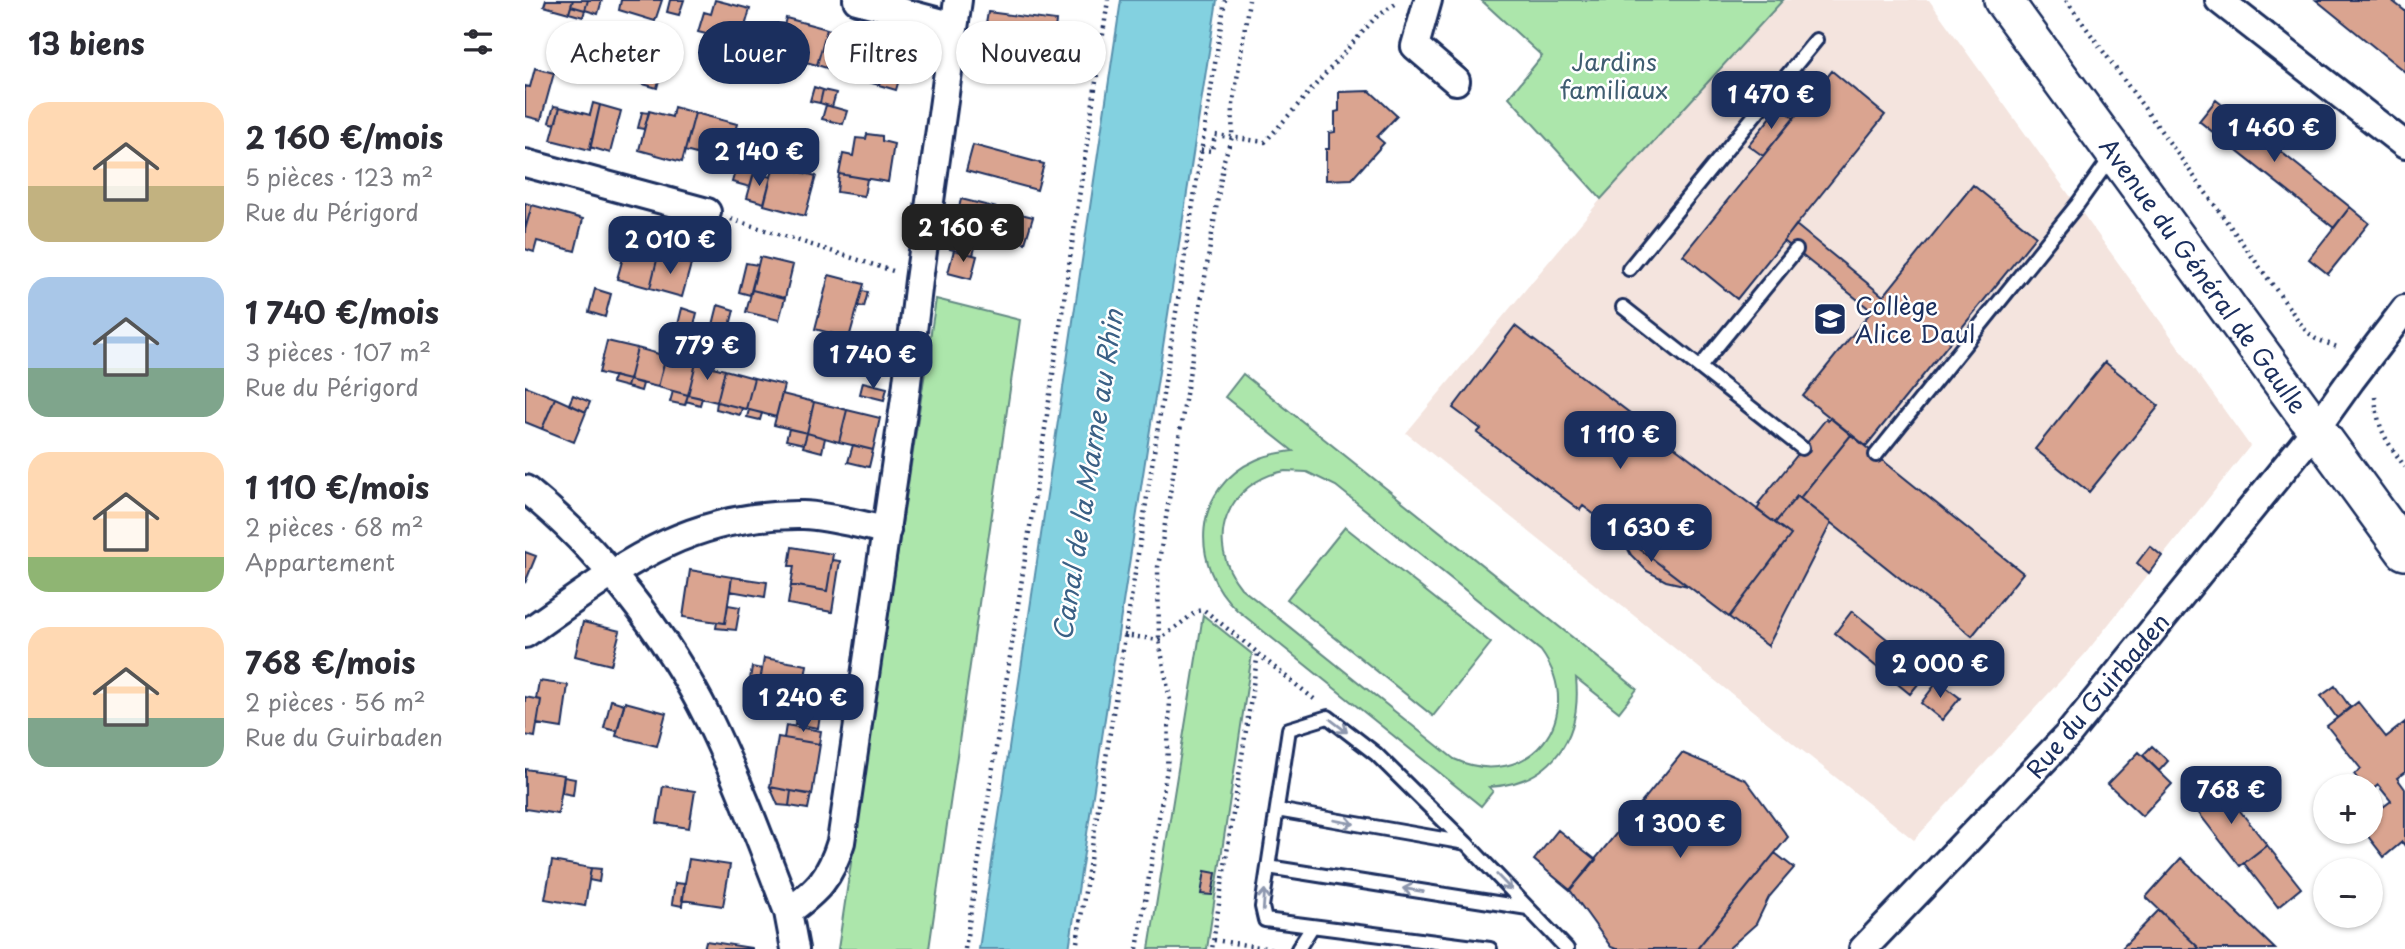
<!DOCTYPE html>
<html lang="fr">
<head>
<meta charset="utf-8">
<style>
	body { margin:0; font-family:"Playpen Sans",sans-serif; background:#f7f7f7; color:#2b2b33; height:100vh; display:flex; flex-direction:column; font-size:26px; white-space:nowrap }
	* { box-sizing:border-box; margin:0 }
	p { font-size:23px; color:#7c7c81 }
	.icon { flex:none; width:38px; height:38px; fill:none; stroke:currentColor; stroke-width:2; stroke-linecap:round; stroke-linejoin:round }
	.map { position:relative; flex:1; overflow:hidden }
	.side { display:flex; flex-direction:column; background:#fff; width:525px }
	.side>* { flex:none }
	.banner { position:absolute; left:21px; top:21px; width:665px; height:63px; display:flex; gap:14px }
	.buttons { position:absolute; left:1788px; top:774px; display:grid; gap:14px }
	.buttons a { display:grid; place-items:center; width:70px; height:70px; border-radius:50%; background:#fff; box-shadow:0 2px 5px #0004; font-size:35px }
	.price { position:absolute; translate:-50% -60px; padding:0 16px; border-radius:14px; background:#1b2f5e; color:#fff; font-size:23px; line-height:46px; filter:drop-shadow(0 2px 4px #0008) }
	.price::after { content:''; position:absolute; left:50%; top:42px; width:21px; height:16px; margin-left:-10px; background:inherit; clip-path:polygon(0 0,100% 0,50% 100%) }
	.price.current { background:#222; color:#fff }
	ul { padding:0; list-style:none }
	li { display:flex; align-items:center; gap:21px; height:175px; padding:0 28px }
	li span { display:grid; place-items:center; flex:none; width:196px; height:140px; border-radius:21px; color:#555 }
	li>.icon { margin-inline-start:auto }
	span .icon { width:84px; height:84px; fill:#fffc; stroke-width:1 }
	li b { font-size:30px }
	h2 { display:flex; justify-content:space-between; align-items:center; height:84px; padding:0 28px; font-size:30px }
	.pill { padding:0 24px; border-radius:32px; background:#fff; box-shadow:0 2px 5px #0004; font-size:24px; line-height:63px }
	.pill.current { background:#1b2f5e; color:#fff }
	main { display:flex; flex:1; min-height:0 }
	.map>svg:first-child { display:block }
	.built { fill:#f4e4de }
	.green { fill:#ace6ab; stroke:#648a84; stroke-width:2; fill-rule:evenodd }
	.water { fill:#83d1e0; stroke:#5990ac; stroke-width:2 }
	.building { fill:#daa490; stroke:#1b2f5e; stroke-width:2 }
	.lines { fill:none; stroke-linecap:round; stroke-linejoin:round }
	.lane-casing { stroke:#1b2f5e; stroke-width:18 }
	.street-casing { stroke:#1b2f5e; stroke-width:32 }
	.secondary-casing { stroke:#1b2f5e; stroke-width:42 }
	.path { stroke:#1b2f5e; stroke-width:4.5; stroke-dasharray:2 5; stroke-linecap:butt }
	.lane { stroke:#fff; stroke-width:12 }
	.street { stroke:#fff; stroke-width:26 }
	.secondary { stroke:#fff; stroke-width:37 }
	.oneway { stroke:#8d97ae }
	.labels { text-anchor:middle; dominant-baseline:central; stroke-width:5; stroke-linejoin:round; paint-order:stroke }
	.park-label { font-size:24px; fill:#3f5d71; stroke:#fff }
	.street-label { font-size:24px; fill:#1b2f5e; stroke:#fff }
	.poi-label { font-size:24px; fill:#1b2f5e; stroke:#fff; text-anchor:start }
	.water-label { font-size:26px; font-style:italic; fill:#3a6085; stroke:#fff }
</style>
</head>
<body>
<main>
<section class="side">
<h2>13 biens<svg class="icon" aria-label="filters" viewBox="0 0 24 24"><path d="M4 7h16M4 17h16"/><circle cx="9" cy="7" r="2"/><circle cx="15" cy="17" r="2"/></svg></h2>
<ul>
<li><span style="background:linear-gradient(#ffd9b3 60%,#c2b280 0)"><svg class="icon" aria-label="home" viewBox="0 0 24 24"><path d="M3 11l9-7 9 7M6 9v11h12V9"/></svg></span><div><b>2 160 €/mois</b><p>5 pièces · 123 m²</p><p>Rue du Périgord</p></div></li>
<li><span style="background:linear-gradient(#a9c7e8 65%,#7fa58c 0)"><svg class="icon" aria-label="home" viewBox="0 0 24 24"><path d="M3 11l9-7 9 7M6 9v11h12V9"/></svg></span><div><b>1 740 €/mois</b><p>3 pièces · 107 m²</p><p>Rue du Périgord</p></div></li>
<li><span style="background:linear-gradient(#ffd9b3 75%,#8fb573 0)"><svg class="icon" aria-label="home" viewBox="0 0 24 24"><path d="M3 11l9-7 9 7M6 9v11h12V9"/></svg></span><div><b>1 110 €/mois</b><p>2 pièces · 68 m²</p><p>Appartement</p></div></li>
<li><span style="background:linear-gradient(#ffd9b3 65%,#7fa58c 0)"><svg class="icon" aria-label="home" viewBox="0 0 24 24"><path d="M3 11l9-7 9 7M6 9v11h12V9"/></svg></span><div><b>768 €/mois</b><p>2 pièces · 56 m²</p><p>Rue du Guirbaden</p></div></li>
</ul>
</section>
<div class="map">
<svg width="1880" height="949" viewBox="0 0 1880 949">
	<rect width="100%" height="100%" fill="#fff"/>
	<filter id="ink" filterUnits="userSpaceOnUse"><feTurbulence type="fractalNoise" baseFrequency=".0143" numOctaves="2"/><feDisplacementMap in="SourceGraphic" scale="14" xChannelSelector="R" yChannelSelector="G"/><feConvolveMatrix kernelMatrix="1 2 1 2 8 2 1 2 1" color-interpolation-filters="sRGB"/></filter>
	<g filter="url(#ink)">
		<!-- built -->
		<path class="built" d="M1258,0H1404L1725,446L1560,654L1389,840L881,433L1076,199Z"/>
		<!-- green -->
		<path class="green" d="M956,0H1258L1076,199L984,97L1017,56Z
			M411,299L495,320L404,949H313Z
			M718,374L1112,689L1094,712L1051,678C1057,738 1027,783 964,787L968,791L956,806L712,610C664,565 667,488 731,460C743,454 755,453 768,451L700,397ZM760,471L782,472L811,486L1016,651C1064,717 1003,793 929,759L716,588C678,541 702,482 760,471Z
			M820,527L966,643L908,716L762,599Z
			M678,615L727,654L682,949H624Z"/>
		<!-- water -->
		<path class="water" d="M596,0H692L544,949H454Z"/>
		<!-- building -->
		<path class="building" d="M21,0H48L44,13L19,6Z
			M48,0H63L60,10L46,6Z
			M63,0H77L73,14L60,10Z
			M96,0H137L130,21L94,10Z
			M145,0H159L154,15L142,12Z
			M190,0L225,9L213,51L179,41L181,34L173,32L179,12L186,14Z
			M1791,0H1866L1880,11V72Z
			M46,6L60,10L58,17L44,13Z
			M463,12L531,21L528,45L459,36Z
			M261,18L302,29L292,65L251,54Z
			M302,29L315,33L305,69L292,65Z
			M38,34L66,42L63,54L35,46Z
			M328,37L365,47L354,85L318,75Z
			M365,47L382,52L371,90L354,85Z
			M111,53L139,61L132,88L104,80Z
			M10,68L29,73L16,120L0,116V86L5,87Z
			M1307,71L1360,115L1212,299L1158,255Z
			M289,87L298,90L295,103L285,101Z
			M298,90L311,93L307,107L295,103Z
			M845,91L872,116L852,137L859,143L827,179L801,180V149H804V133L810,132V112L814,111V92Z
			M1691,100L1825,207L1809,228L1674,121Z
			M68,103L75,105L65,150L26,140L35,107L65,115Z
			M75,105L96,111L85,153L65,147Z
			M301,105L322,111L318,124L297,119Z
			M29,106L35,107L30,124L24,122Z
			M1255,106L1269,118L1238,156L1223,145Z
			M149,107L170,113L157,162L114,150L124,111L147,117Z
			M117,112L124,113L119,129L113,128Z
			M170,113L212,124L201,162L160,151Z
			M342,134L357,136V141L369,144L363,182L314,174L318,154L328,156L331,138L341,139Z
			M448,145L519,164L512,190L441,171Z
			M214,157L232,162L225,187L207,182Z
			M267,162L275,164L273,171L291,176L280,216L239,205L249,165L265,169Z
			M229,173L246,177L239,203L222,198Z
			M314,174L342,179L339,196L312,192Z
			M1448,185L1511,236L1341,446L1278,396Z
			M436,199L508,217L500,243L430,224Z
			M0,203L7,205L0,230Z
			M7,205L58,219L50,251L12,241L9,252L0,249V230Z
			M1825,207L1844,223L1803,274L1784,259Z
			M1271,225L1358,296L1347,311L1259,241Z
			M432,226L454,233L448,255L425,249Z
			M101,247L133,256L125,288L92,279Z
			M429,250L452,256L446,279L423,273Z
			M133,256L166,264L157,297L125,288Z
			M235,257L268,265L260,298L227,290Z
			M221,263L233,265L225,295L214,292Z
			M304,275L339,284L324,338L290,329Z
			M70,289L86,294L80,317L64,312Z
			M227,290L260,298L254,320L221,312Z
			M337,291L343,292L339,307L333,306Z
			M193,305L209,310L200,345L184,341Z
			M157,308L172,313L166,337L151,333Z
			M990,326L1266,535L1204,617L1058,506L1055,510L952,433L956,429L928,408Z
			M82,341L112,348L104,380L74,373Z
			M112,348L141,356L133,387L104,380Z
			M141,356L171,363L163,395L133,387Z
			M1580,362L1634,406L1564,492L1510,449Z
			M171,363L200,370L192,402L163,395Z
			M200,370L229,378L221,409L192,402Z
			M88,376L104,380L102,387L87,383Z
			M229,378L259,385L251,417L221,409Z
			M104,380L118,384L116,391L102,387Z
			M338,382L362,388L359,400L335,394Z
			M0,386L30,398L17,429L0,422Z
			M148,391L163,395L160,405L145,402Z
			M257,394L289,402L282,433L249,425Z
			M48,395L65,402L61,412L44,404Z
			M163,395L177,398L175,405L161,401Z
			M30,398L61,412L49,442L17,429Z
			M192,402L217,408L215,415L191,409Z
			M289,402L322,410L314,442L282,433Z
			M224,410L237,413L235,420L222,417Z
			M322,410L355,418L348,450L314,442Z
			M1305,418L1326,435L1275,498L1272,496L1250,523L1232,510L1235,505L1233,504L1301,419L1303,421Z
			M264,429L282,433L279,444L261,440Z
			M282,433L300,438L297,452L278,447Z
			M1326,435L1498,573L1447,636L1275,498Z
			M328,445L348,450L344,467L323,462Z
			M1272,496L1306,523L1243,646L1204,617L1266,535L1250,523Z
			M1095,534L1163,586L1141,581L1122,571L1106,555Z
			M1625,546L1637,556L1624,573L1612,563Z
			M267,547L308,554L302,591L266,585L269,566H264Z
			M0,552L11,556L0,583Z
			M307,560L315,561L307,612L263,604L266,585L302,591Z
			M165,570L207,577L200,623L158,617Z
			M207,577L242,582L240,597L205,591Z
			M203,605L215,607L211,630L191,628L192,622L200,623Z
			M1327,611L1403,672L1385,694L1310,633Z
			M58,622L95,631L86,665L50,656Z
			M239,658L282,665L276,702L233,695Z
			M227,667L237,669L235,681L225,679Z
			M14,681L43,685L37,728L12,724L16,700L11,699Z
			M1413,681L1435,698L1417,720L1396,703Z
			M1810,686L1825,707L1812,718L1796,696Z
			M0,697L16,700L10,737L0,735Z
			M86,700L99,704L92,731L79,728Z
			M100,702L141,713L132,746L91,736Z
			M1833,702L1861,737L1880,722V772L1872,778L1880,789V846L1877,842L1859,857L1839,831H1846V816L1866,801L1853,785L1846,791V786H1838L1829,774L1836,769L1802,726Z
			M272,712L295,716L293,728L270,724Z
			M261,725L296,731L294,744L259,738Z
			M253,737L295,744L287,795L245,787Z
			M1627,746L1643,761L1634,771L1618,755Z
			M1614,752L1647,784L1617,816L1583,784Z
			M1157,753L1221,780L1263,837L1172,949H1091L1086,947L1045,890Z
			M0,769L39,775L33,814L0,809Z
			M1722,772L1739,794L1722,807L1705,785Z
			M39,777L50,779L48,795L37,793Z
			M138,786L170,791L164,828L132,823Z
			M245,787L266,791L264,806L253,805Z
			M1696,787L1742,845L1715,866L1669,807Z
			M266,791L286,794L283,809L264,806Z
			M1033,830L1071,860L1045,890L1009,860Z
			M1742,845L1776,888L1753,907L1719,863Z
			M1250,853L1269,868L1244,897L1231,924L1203,949H1172Z
			M1656,858L1750,949H1675L1621,897Z
			M164,859L205,865L198,906L157,900Z
			M27,861L66,868L60,906L20,899Z
			M66,868L76,869L74,882L64,880Z
			M680,871L691,873L687,895L676,894Z
			M150,883L160,884L157,906L147,904Z
			M1634,910L1675,949H1596Z
			M181,941L227,948V949H179Z"/>
		<g class="lines">
			<defs>
				<path id="lane" d="M1104,269L1291,40
					M1098,307L1277,448
					M1175,367L1271,250
					M1351,455L1552,205L1587,156
					M752,810L941,843
					M743,867L1003,908
					M773,949L787,927
					M965,949L740,920L737,907L764,729L803,717L851,754L941,843L1042,949"/>
				<path id="street" d="M332,0L429,26
					M903,0L890,46L931,81
					M1694,0L1880,145
					M0,163L182,212
					M0,489C74,548 142,635 184,720C214,782 238,847 263,912
					M0,634C92,570 158,513 278,515C306,516 334,525 362,530
					M270,949L263,912C293,890 305,878 316,842L381,391L394,280L433,0
					M1338,949L1542,736L1791,429L1826,380L1880,309"/>
				<path id="secondary" d="M1478,0L1880,551"/>
			</defs>
			<!-- lane casing -->
			<use href="#lane" class="lane-casing"/>
			<!-- street casing -->
			<use href="#street" class="street-casing"/>
			<!-- secondary casing -->
			<use href="#secondary" class="secondary-casing"/>
			<!-- path -->
			<path class="path" d="M1541,0L1781,331L1791,339L1815,348
				M676,150L687,151L690,135L740,142L850,18L873,2
				M206,219L368,271
				M1850,397C1853,431 1861,440 1880,467
				M599,635L634,640L672,611L679,610L733,653L687,949
				M733,654L789,699
				M689,940L747,949
				M440,949L518,442L583,0
				M551,949L700,0
				M612,949L642,769L645,700L634,640L633,567L699,160L707,137L708,105L724,0"/>
			<!-- lane -->
			<use href="#lane" class="lane"/>
			<!-- street -->
			<use href="#street" class="street"/>
			<!-- secondary -->
			<use href="#secondary" class="secondary"/>
		</g>
		<!-- one-way arrows -->
		<defs><path id="oneway-shaft" d="M-6 0H5M1.5-3L5.5 0L1.5 3" fill="none" stroke-width="1.6" stroke-linecap="round" stroke-linejoin="round" transform="scale(1.75)"/></defs>
		<g class="oneway">
			<use href="#oneway-shaft" transform="translate(814 726) rotate(38)"/>
			<use href="#oneway-shaft" transform="translate(819 822) rotate(10)"/>
			<use href="#oneway-shaft" transform="translate(979 882) rotate(46)"/>
			<use href="#oneway-shaft" transform="translate(888 890) rotate(-171)"/>
			<use href="#oneway-shaft" transform="translate(739 900) rotate(-86)"/>
		</g>
	</g>
	<!-- icons -->
	<defs>
		<symbol id="school-square" viewBox="-11 -11 22 22"><rect x="-9" y="-9" width="18" height="18" rx="4" fill="#1b2f5e" stroke="#fff"/><path d="M0-5L7-2L0 1L-7-2ZM-4 1L0 2.5L4 1V4Q0 6-4 4Z" fill="#fff"/></symbol>
	</defs>
	<g fill-rule="evenodd">
		<use href="#school-square" x="1286" y="300" width="38" height="38"/>
	</g>
	<g class="labels">
		<!-- park labels -->
		<g class="park-label">
			<text x="1089" y="61">Jardins<tspan x="1089" dy="28">familiaux</tspan></text>
		</g>
		<!-- street labels -->
		<g class="street-label">
			<text transform="translate(1679 275) rotate(54)">Avenue du Général de Gaulle</text>
			<text transform="translate(1572 695) rotate(-50)">Rue du Guirbaden</text>
		</g>
		<!-- poi labels -->
		<g class="poi-label">
			<text x="1330" y="305">Collège<tspan x="1330" dy="28">Alice Daul</tspan></text>
		</g>
		<!-- water labels -->
		<g class="water-label">
			<text transform="translate(562 475) rotate(-81)">Canal de la Marne au Rhin</text>
		</g>
	</g>
</svg>
<div class="buttons">
<a>+</a>
<a>−</a>
</div>
<b class="price" style="left:1246px;top:131px">1 470 €</b>
<b class="price" style="left:1749px;top:164px">1 460 €</b>
<b class="price" style="left:234px;top:188px">2 140 €</b>
<b class="price current" style="left:438px;top:264px">2 160 €</b>
<b class="price" style="left:145px;top:276px">2 010 €</b>
<b class="price" style="left:182px;top:382px">779 €</b>
<b class="price" style="left:348px;top:391px">1 740 €</b>
<b class="price" style="left:1095px;top:471px">1 110 €</b>
<b class="price" style="left:1126px;top:564px">1 630 €</b>
<b class="price" style="left:1415px;top:700px">2 000 €</b>
<b class="price" style="left:278px;top:734px">1 240 €</b>
<b class="price" style="left:1706px;top:826px">768 €</b>
<b class="price" style="left:1155px;top:860px">1 300 €</b>
<div class="banner">
<a class="pill">Acheter</a>
<a class="pill current">Louer</a>
<a class="pill">Filtres</a>
<a class="pill">Nouveau</a>
</div>
</div>
</main>
</body>
</html>
